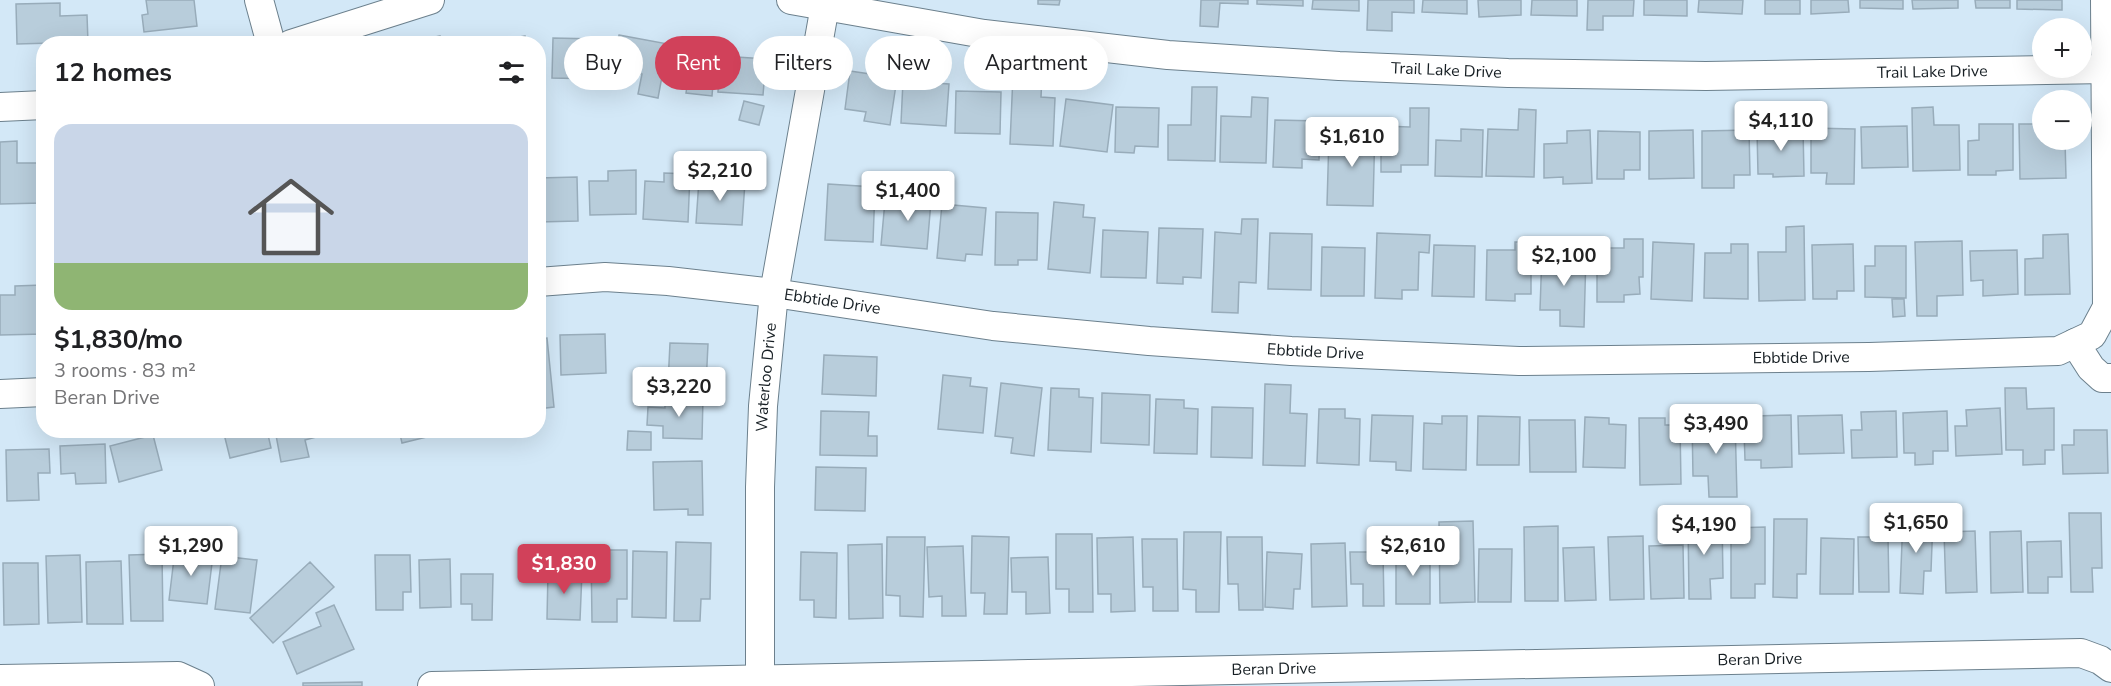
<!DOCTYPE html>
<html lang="en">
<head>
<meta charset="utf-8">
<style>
	body { margin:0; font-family:"Nunito Sans",sans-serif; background:#f6f6f6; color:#202124; height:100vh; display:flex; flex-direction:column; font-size:22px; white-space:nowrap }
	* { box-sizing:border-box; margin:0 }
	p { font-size:20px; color:#757577 }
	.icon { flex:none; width:33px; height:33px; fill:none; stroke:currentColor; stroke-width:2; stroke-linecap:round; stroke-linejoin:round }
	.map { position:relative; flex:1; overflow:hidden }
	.sheet { position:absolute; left:36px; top:36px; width:510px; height:402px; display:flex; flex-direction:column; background:#fff; border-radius:24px; box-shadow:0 6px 24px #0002 }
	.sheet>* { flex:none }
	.hud { position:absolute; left:564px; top:36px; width:570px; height:54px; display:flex; gap:12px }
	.tools { position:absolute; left:2032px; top:18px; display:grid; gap:12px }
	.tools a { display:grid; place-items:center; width:60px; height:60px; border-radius:50%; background:#fff; box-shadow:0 6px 24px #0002; font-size:30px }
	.price { position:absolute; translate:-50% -51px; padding:0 14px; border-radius:6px; background:#fff; color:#222; font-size:20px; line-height:39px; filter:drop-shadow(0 2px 3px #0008) }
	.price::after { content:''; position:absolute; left:50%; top:36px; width:18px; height:14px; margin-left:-9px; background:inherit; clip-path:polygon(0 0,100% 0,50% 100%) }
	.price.selected { background:#d1415a; color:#fff }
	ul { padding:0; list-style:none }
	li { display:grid; align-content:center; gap:12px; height:318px; padding:0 18px }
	li span { display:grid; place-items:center; height:186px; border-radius:18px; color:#555 }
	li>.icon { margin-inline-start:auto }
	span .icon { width:108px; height:108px; fill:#fffc; stroke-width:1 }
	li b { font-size:26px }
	h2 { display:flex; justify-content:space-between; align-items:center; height:72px; padding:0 18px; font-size:26px }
	.chip { padding:0 21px; border-radius:27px; background:#fff; box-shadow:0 6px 24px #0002; font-size:21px; line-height:54px }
	.chip.selected { background:#d1415a; color:#fff }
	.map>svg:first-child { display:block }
	.building { fill:#b8cddb; stroke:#98acba; stroke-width:1.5 }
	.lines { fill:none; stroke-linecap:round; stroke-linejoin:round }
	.minor-casing { stroke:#6c808d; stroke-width:30 }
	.minor { stroke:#fff; stroke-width:28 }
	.labels { text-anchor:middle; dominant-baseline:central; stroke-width:6; stroke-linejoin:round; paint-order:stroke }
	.street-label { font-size:16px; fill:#161e23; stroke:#fff }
</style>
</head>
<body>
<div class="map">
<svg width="2111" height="686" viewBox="0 0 2111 686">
	<rect width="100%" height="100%" fill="#d3e8f7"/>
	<!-- building -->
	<path class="building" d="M146,0H194L197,26L144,32L142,15L148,14Z
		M1038,0H1060L1059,5L1038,4Z
		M1201,0H1248V4L1220,3L1218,27L1200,26Z
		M1257,0H1303V6L1257,4Z
		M1313,0H1359V11L1312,9Z
		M1368,0H1414V13L1392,12V31L1367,30Z
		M1423,0H1467V14L1422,12Z
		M1478,0H1521V15L1479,17Z
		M1532,0H1577V16L1531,15Z
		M1588,0H1634L1633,16H1603V30H1587Z
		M1644,0H1687V16L1644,15Z
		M1699,0H1743L1742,14L1698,12Z
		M1765,0H1800V14H1765Z
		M1811,0H1848L1849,12L1811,14Z
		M1860,0H1903V9L1860,8Z
		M1912,0H1958V8L1913,9Z
		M1975,0H2010V8H1976Z
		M2017,0H2062V10L2017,9Z
		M60,3V16L87,15L88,42L17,44L16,4Z
		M619,35L668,44L658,98L638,94L642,74L613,68Z
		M440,36L442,44H417V41Z
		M525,36L526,44H484Z
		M553,38L597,39L596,79L552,78Z
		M674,46L716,49L712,96L686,93L687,86L670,85Z
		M720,56L766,59L763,95L718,92Z
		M850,71L897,78L890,125L864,121L866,112L845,109Z
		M1013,75L1042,76L1041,97L1055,98L1053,146L1010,144Z
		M903,81L949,84L946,126L901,123Z
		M1192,87H1217L1215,161L1168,160V125H1191Z
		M956,91L1001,92L1000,134L955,133Z
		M1252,97L1268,98L1266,163L1220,162L1221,116L1251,117Z
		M1066,99L1113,105L1107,152L1060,146Z
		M744,101L764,106L759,125L739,120Z
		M1116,107L1159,108L1158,147L1135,146L1134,153L1115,152Z
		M1933,107L1934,125H1959L1960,170L1913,171L1912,108Z
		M1410,108H1429L1428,165H1401V172H1381V126L1410,127Z
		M1519,109L1536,110L1534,177L1486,176L1488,129L1518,130Z
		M1275,120L1320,121L1319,160L1302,159V168L1273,167Z
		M1979,124H2013V170L1996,171V175H1968V141L1979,140Z
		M2019,124H2043V140H2065L2066,178L2020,179Z
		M1354,126H1375L1373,206L1327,205L1329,136L1354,137Z
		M1907,126L1908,167L1862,168L1861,127Z
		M1803,128L1804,176L1773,177V174H1758L1757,130Z
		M1811,128L1855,129L1854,184H1826L1827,173H1811Z
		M1461,129L1483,130L1482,177L1435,176L1436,140L1461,141Z
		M1590,130L1592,183L1563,184V177L1544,178V144L1567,143V131Z
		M1693,130L1694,178L1649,179V131Z
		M1749,130L1750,175H1734V188H1702V131Z
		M1598,131L1640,132V170H1624V179H1597Z
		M17,141V163H41L42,203L0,204V142Z
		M636,170V214L590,215L589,181H608V171Z
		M664,173L690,174L688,222L643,219L645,181L664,182Z
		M577,177L578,221L538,222V178Z
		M699,180L745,182L742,225L696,223Z
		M828,184L875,187L873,242L825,240Z
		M915,188L932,189L927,249L881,245L885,201L914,203Z
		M1054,202L1084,205L1083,217L1095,218L1090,273L1048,269Z
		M942,204L986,208L982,255L966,254L965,261L937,258Z
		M996,212L1038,213L1037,260H1018V265H995Z
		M1242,219H1258L1256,283L1239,282L1238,313L1212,312L1215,232L1241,234Z
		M1804,226L1805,300L1759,301L1758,252H1786V227Z
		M1159,228L1203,229L1201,278L1183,277V284L1157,283Z
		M1103,230L1148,232L1146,278L1101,277Z
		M1270,233L1312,234L1311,290L1268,289Z
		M1377,233L1430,235L1429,253L1419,252L1418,290H1402V299L1375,298Z
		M2068,234L2070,294L2025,295V259L2043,258V235Z
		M1624,239H1643V277H1639L1640,294L1624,295V302H1597V248H1624Z
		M1962,241L1963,295L1937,296V316H1917L1915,242Z
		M1515,242H1531V294H1515V301L1486,300L1487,250H1515Z
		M1653,242L1694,244L1692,301L1651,299Z
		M1731,244H1748V299L1704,298L1705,253H1731Z
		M1853,244L1854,291H1837V299H1813L1812,245Z
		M1434,245L1475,246L1474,297L1432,296Z
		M1875,246H1906V298L1865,297V266H1875Z
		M1322,247L1365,248L1364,296H1321Z
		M2017,250L2018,294L1983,296V280L1971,281L1970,251Z
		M1542,252L1586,254L1584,327L1560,326V310H1540Z
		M43,285L44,334L0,335V295H15V286Z
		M1892,299H1904L1905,316L1893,317Z
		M605,334L606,373L561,375L560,335Z
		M547,338L554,407L538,409V339Z
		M670,343L708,344L706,385L668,384Z
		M824,355L877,357L876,396L822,394Z
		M943,375L971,378L970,386L987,388L983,433L938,429Z
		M1001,383L1042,388L1034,456L1011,453L1013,438L995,436Z
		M1265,384L1291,385L1290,413L1307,414L1305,466L1263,465Z
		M1051,388L1079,389V397L1093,398L1091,452L1048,450Z
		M2005,388H2026L2027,409L2054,408V450H2045V464L2023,465V450H2006Z
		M1102,393L1150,395L1149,445L1101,443Z
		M665,397L703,398L702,439L663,438V426L647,425L648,407L665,408Z
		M1156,399L1184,400V408L1198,409L1197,454L1154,453Z
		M1212,407L1253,408L1252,458L1211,457Z
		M2000,408L2002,454L1956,456L1955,426H1967L1966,410Z
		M1319,409H1345V418L1360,419L1359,465L1317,463Z
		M821,411L869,412L868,436H877V456L820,455Z
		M1896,411L1897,457L1852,458L1851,430H1862L1861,412Z
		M1947,411L1948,451H1933V464L1915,465V453H1904L1903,413Z
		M1372,415L1413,416L1411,471L1396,470V462L1370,461Z
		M1791,415L1792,467L1761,468V460H1745L1744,431H1755V416Z
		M1842,415L1844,453L1799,454L1798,416Z
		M1442,416H1467L1466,470L1423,469L1424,423L1442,424Z
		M1478,416L1520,417L1519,465H1477Z
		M1585,417L1609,418V424L1626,425L1625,468L1583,467Z
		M1639,418H1665V425H1680L1681,484L1640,485Z
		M1735,419L1737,497H1709L1708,476H1693L1692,420Z
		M1529,420H1575L1576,472H1530Z
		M223,430H267L271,448L230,458Z
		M275,430H318L320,436L305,440L309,457L281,462Z
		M399,430H430L431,436L402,443Z
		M2074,430H2107L2108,473L2063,474L2062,445H2074Z
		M628,431L651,432V450H627Z
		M153,435L162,470L119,482L110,446Z
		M105,444L106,483L76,484L75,473L61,474L60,446Z
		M49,449L50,473H38L39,500L7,501L6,450Z
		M702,461L703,515H688V509L654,510L653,462Z
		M816,467L866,468L865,511L815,510Z
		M2069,513H2101L2102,568H2092L2093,592H2071Z
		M1903,517L1933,519L1931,571H1924L1923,594L1900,593Z
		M1722,519L1723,578L1710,579L1711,599H1689L1688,520Z
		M1774,519H1807L1806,574H1797V598L1773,597Z
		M1473,521L1475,602L1440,603L1439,522Z
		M1558,526V601H1525L1524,527Z
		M1765,527V584H1755V598H1731V528Z
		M1975,531L1977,592L1946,593L1944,532Z
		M2021,531L2023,592L1991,593L1990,532Z
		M1184,532H1221L1219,612H1196V590L1183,589Z
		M1056,534H1092L1093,612H1069V589H1056Z
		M972,536L1009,537L1007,614H984L985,593H971Z
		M1643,536L1644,599L1610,600L1608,537Z
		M887,537H925L923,617L900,616V596L886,595Z
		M1133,537L1135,611L1111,612V594H1098L1097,538Z
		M1227,537H1262L1263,610H1239L1238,584H1228Z
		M1858,537H1888L1889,592H1859Z
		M1821,538L1854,539L1853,594H1820Z
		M1142,539H1177L1178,611H1153V587H1143Z
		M2061,541L2062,577H2048V593H2028L2027,542Z
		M676,542L711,543L710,599H701L700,621H674Z
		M1345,543L1347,606L1312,607L1311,544Z
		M882,544L883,618L849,619L848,545Z
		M1683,545L1684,598L1651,599L1649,546Z
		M963,546L966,616H942V596L929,597L927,547Z
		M1594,547L1596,600L1565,601L1563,548Z
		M1479,549H1512L1511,602H1478Z
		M175,550L213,555L207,604L169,600Z
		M591,550H627V599H617V622H592Z
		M1430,550V604H1396V551Z
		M633,551L667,552L666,618L632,617Z
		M801,552L837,553L836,618L814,617V600H800Z
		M1267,552L1302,554L1300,589H1294L1293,609L1265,607Z
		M1350,552H1383L1384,606H1363V584H1351Z
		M162,554L163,621H131L129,555Z
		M80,555L82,622L48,623L46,556Z
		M375,555H410L411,592H403V610H376Z
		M222,556L257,560L250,613L215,609Z
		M1048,557L1050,613L1026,614V592H1012L1011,558Z
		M450,559L451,607L420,608L419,560Z
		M121,561L123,624H87L86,562Z
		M310,562L334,587L273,643L250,618Z
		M3,563H38L39,624L4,625Z
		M548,571L582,572L580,620L547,619Z
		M461,574H493L492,620H472V604H461Z
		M334,605L354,649L297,674L283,642L321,626L316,613Z
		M362,682V686H303V683Z"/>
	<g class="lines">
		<defs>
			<g id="minor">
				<path d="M259,0L271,44"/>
				<path id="s1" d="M791,0L984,34L1168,55L1339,66L1508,73L1706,76L2107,69"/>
				<path d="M291,44L430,0"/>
				<path d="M0,107L44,105"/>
				<path id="s2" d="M538,282L605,277L668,281L774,293L993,326L1149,341L1291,351L1519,361L1869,357L2058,351L2092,335L2107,307L2105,0"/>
				<path d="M2075,343L2091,368L2102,378H2111"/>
				<path d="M0,394L44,392"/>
				<path d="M0,679L178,676L200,686"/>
				<path id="s3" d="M432,686L2081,653L2100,660L2111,668"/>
				<path id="s4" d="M760,686V487L763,406L774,293L826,0"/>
			</g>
		</defs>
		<!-- minor casing -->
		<use href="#minor" class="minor-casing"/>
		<!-- minor -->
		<use href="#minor" class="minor"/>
	</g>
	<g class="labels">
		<!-- street labels -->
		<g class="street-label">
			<text stroke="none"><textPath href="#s1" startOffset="660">Trail Lake Drive</textPath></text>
			<text stroke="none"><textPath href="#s1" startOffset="1146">Trail Lake Drive</textPath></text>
			<text stroke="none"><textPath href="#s2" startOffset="296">Ebbtide Drive</textPath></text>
			<text stroke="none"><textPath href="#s2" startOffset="782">Ebbtide Drive</textPath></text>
			<text stroke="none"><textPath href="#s2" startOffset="1268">Ebbtide Drive</textPath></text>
			<text stroke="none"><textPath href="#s4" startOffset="309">Waterloo Drive</textPath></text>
			<text stroke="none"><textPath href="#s3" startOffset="1328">Beran Drive</textPath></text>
			<text stroke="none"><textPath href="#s3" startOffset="842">Beran Drive</textPath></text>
		</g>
	</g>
</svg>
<div class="tools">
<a>+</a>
<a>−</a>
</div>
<b class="price" style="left:1781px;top:152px">$4,110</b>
<b class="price" style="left:1352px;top:168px">$1,610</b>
<b class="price" style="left:720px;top:202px">$2,210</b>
<b class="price" style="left:908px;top:222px">$1,400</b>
<b class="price" style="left:1564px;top:287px">$2,100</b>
<b class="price" style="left:679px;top:418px">$3,220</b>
<b class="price" style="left:1716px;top:455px">$3,490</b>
<b class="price" style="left:1916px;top:554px">$1,650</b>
<b class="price" style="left:1704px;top:556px">$4,190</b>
<b class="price" style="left:191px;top:577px">$1,290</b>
<b class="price" style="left:1413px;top:577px">$2,610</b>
<b class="price selected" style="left:564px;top:595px">$1,830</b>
<div class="hud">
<a class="chip">Buy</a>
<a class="chip selected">Rent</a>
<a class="chip">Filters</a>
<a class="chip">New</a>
<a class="chip">Apartment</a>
</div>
<section class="sheet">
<h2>12 homes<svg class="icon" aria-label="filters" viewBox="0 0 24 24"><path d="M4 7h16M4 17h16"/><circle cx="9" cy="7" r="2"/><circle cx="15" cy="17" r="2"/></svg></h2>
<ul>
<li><span style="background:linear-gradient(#c9d6e8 75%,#8fb573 0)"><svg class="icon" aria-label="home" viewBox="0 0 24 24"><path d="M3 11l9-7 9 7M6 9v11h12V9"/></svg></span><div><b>$1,830/mo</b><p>3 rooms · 83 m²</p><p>Beran Drive</p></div></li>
</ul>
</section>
</div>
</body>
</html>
